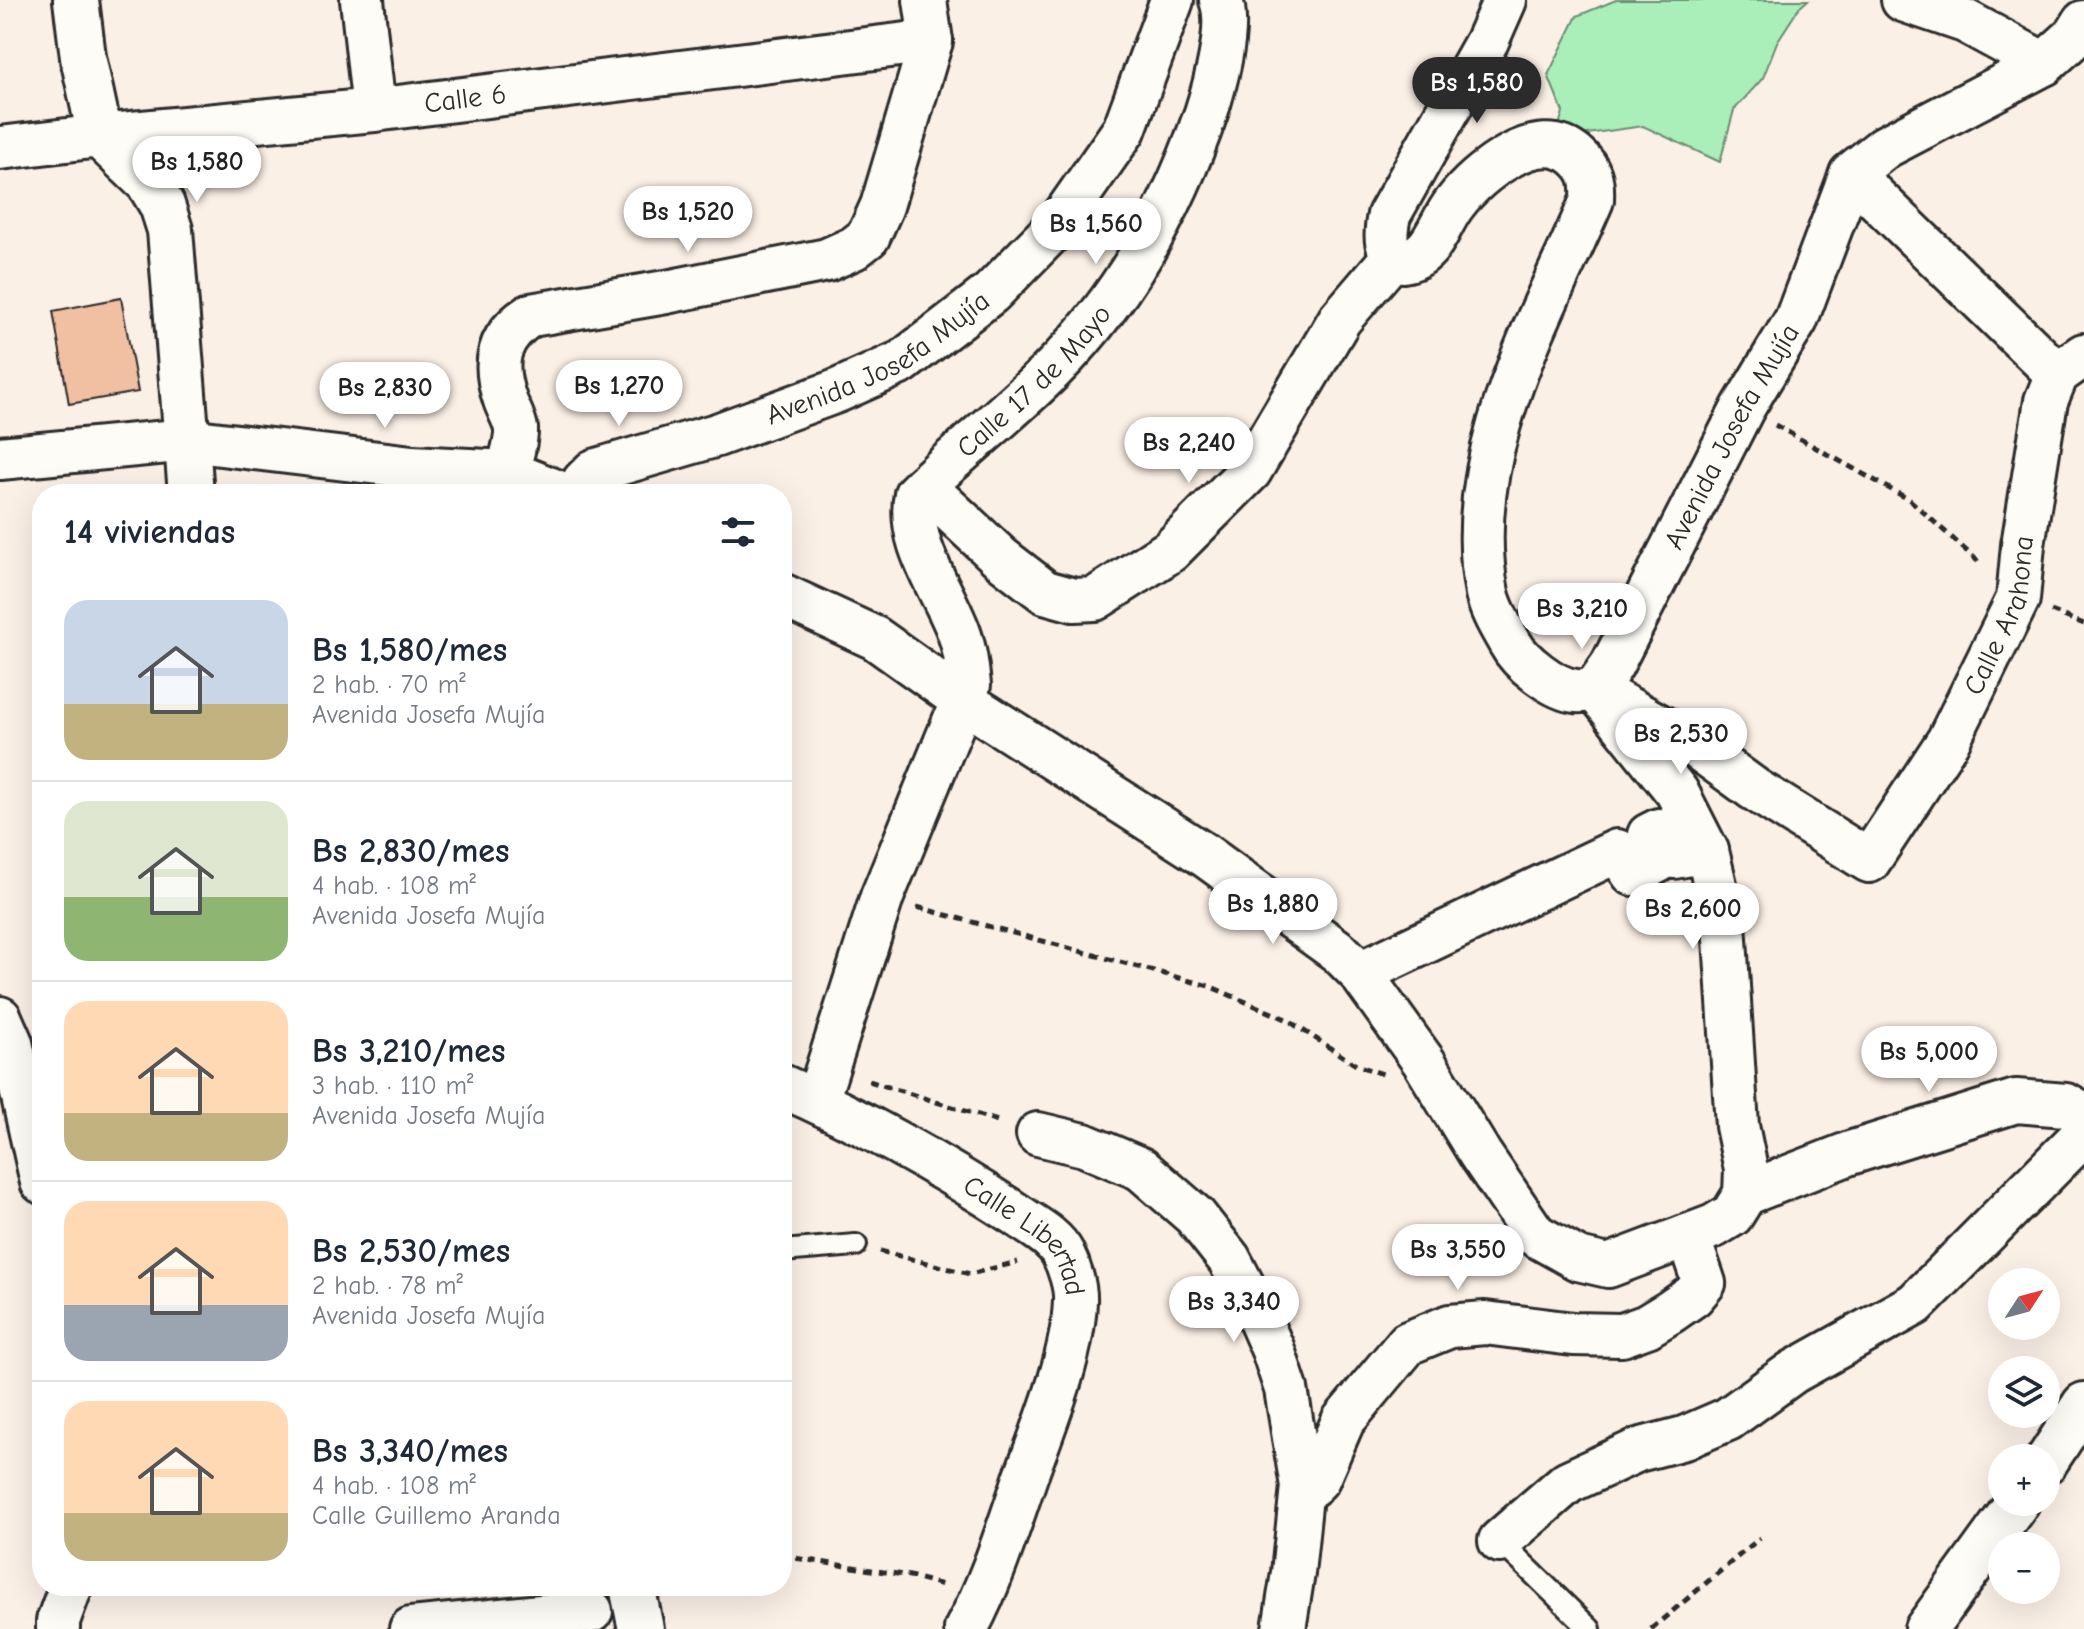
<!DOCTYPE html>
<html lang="es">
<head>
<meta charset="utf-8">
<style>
	body { margin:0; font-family:"Comic Neue",sans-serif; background:#f6f6f7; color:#1f2937; height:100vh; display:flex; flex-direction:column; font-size:30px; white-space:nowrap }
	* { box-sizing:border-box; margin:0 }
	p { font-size:26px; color:#747a83 }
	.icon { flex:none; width:44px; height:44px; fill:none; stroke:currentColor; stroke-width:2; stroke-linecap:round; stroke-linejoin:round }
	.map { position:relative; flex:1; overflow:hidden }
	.side { position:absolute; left:32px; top:484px; width:760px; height:1112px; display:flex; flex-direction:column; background:#fff; border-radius:32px; box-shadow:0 8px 32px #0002 }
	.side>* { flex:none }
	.needle { width:52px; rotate:54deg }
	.controls { position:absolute; left:1988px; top:1268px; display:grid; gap:16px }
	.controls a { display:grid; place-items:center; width:72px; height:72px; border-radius:50%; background:#fff; box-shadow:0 8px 32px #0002; font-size:40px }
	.price { position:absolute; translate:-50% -68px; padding:0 18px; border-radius:28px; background:#fff; color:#222; font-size:26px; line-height:52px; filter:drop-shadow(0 2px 4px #0008) }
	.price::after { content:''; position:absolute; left:50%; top:48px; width:24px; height:18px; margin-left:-12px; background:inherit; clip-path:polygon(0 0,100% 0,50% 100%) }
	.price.selected { background:#2b2b2b; color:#fff }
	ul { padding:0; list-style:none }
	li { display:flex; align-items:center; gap:24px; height:200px; padding:0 32px }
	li+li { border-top:2px solid #e0e1e3 }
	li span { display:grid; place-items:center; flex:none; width:224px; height:160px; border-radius:24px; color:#555 }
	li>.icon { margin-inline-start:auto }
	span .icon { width:96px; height:96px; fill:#fffc; stroke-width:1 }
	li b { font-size:34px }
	h2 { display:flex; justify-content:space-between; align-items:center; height:96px; padding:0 32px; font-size:34px }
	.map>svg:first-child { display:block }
	.green { fill:#aaeeb9; stroke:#6a8c72; stroke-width:2 }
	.building { fill:#f1bfa1; stroke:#2b2b2b; stroke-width:2 }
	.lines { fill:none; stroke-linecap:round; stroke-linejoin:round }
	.lane-casing { stroke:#2b2b2b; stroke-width:26 }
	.street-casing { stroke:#2b2b2b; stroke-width:48 }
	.secondary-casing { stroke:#2b2b2b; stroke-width:50 }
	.path { stroke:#2b2b2b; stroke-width:5; stroke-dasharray:8 6; stroke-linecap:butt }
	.lane { stroke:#fdfcf7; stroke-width:20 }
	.street { stroke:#fdfcf7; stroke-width:42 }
	.secondary { stroke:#fdfcf7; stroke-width:44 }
	.labels { text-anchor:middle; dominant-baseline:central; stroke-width:8; stroke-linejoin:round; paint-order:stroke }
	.street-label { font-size:28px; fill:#2b2b2b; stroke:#fdfcf7 }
</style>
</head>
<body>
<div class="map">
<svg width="2084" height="1629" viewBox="0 0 2084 1629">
	<rect width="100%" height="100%" fill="#fbf0e6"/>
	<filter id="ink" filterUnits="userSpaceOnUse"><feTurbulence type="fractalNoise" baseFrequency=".0125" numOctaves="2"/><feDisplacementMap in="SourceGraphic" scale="16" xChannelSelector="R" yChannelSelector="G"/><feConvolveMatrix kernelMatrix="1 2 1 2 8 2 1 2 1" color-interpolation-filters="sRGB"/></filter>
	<g filter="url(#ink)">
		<!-- green -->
		<path class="green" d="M1616,0H1808L1799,8L1777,42L1763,78L1734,110L1720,162L1643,126L1587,134L1554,142L1563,112L1548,75L1577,16Z"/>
		<!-- building -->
		<path class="building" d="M121,298L138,392L69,404L53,311Z"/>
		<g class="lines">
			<defs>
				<path id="lane" d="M782,1251L856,1245
					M1500,1541L1590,1629"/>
				<g id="street">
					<path d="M362,0L374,110"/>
					<path id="s1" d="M1505,0L1487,41L1389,215C1385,235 1383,250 1403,261C1434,257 1438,224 1455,203C1478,173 1539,123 1576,156C1591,169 1593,181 1592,200C1540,321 1460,456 1487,593C1491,611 1501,627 1510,643C1520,662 1554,689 1576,691C1582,692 1589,690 1595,689L1612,665L1743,408L1796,320L1851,174L1885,147L2044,64L2076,35L2084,22"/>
					<path d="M1903,0L1965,21L2044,64"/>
					<path id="s2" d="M0,148L100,136L374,110L931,41"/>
					<path d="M1851,174L2057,374"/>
					<path d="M0,458L188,440L412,467L508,472L563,494"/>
					<path d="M508,472C510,459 517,442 516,429C515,420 508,409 505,400C492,363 497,336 531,315L666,292L827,260L854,248L868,237L882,206L931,41L925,0"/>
					<path d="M924,486L1001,558L1045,592L1074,600L1095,599L1170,551L1250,471L1340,319L1394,256"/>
					<path id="s3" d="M578,494L584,481L594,471L717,435L837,391L902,362L991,293L1057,226L1124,130L1172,0"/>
					<path d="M782,595L875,638L962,700L1206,856L1339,952L1360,973L1424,1062L1480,1154L1535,1235L1578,1259L1608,1266L1714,1226L1732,1215L1745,1194L1746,1169L1737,1126L1724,923L1707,851L1677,792L1595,689"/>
					<path id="s4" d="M1613,700L1695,746L1754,789L1869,861L1948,741L2018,599L2023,545L2046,401L2057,374L2084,355"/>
					<path d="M1360,973L1617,851L1633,874L1658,861L1649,835L1659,830L1674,857L1707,851"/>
					<path d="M0,1018L11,1043L42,1182"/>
					<path id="s5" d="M782,1086C861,1120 945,1168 1017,1215C1032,1226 1054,1236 1063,1254C1069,1266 1076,1287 1075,1301C1073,1356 1045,1424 1026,1476C1008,1528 992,1581 966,1629"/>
					<path id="s6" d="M817,1101L882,897L969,685C967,666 965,648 958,630C941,586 906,542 916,494C959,451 1008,414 1051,371C1123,299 1173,209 1206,113C1215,85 1231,28 1221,0"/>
					<path d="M1038,1134L1084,1145L1141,1169L1195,1216L1229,1259L1255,1309L1273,1350L1286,1389L1302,1486L1293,1573L1284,1629"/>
					<path d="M1745,1194L1850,1153L2016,1101L2066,1105L2078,1112L2084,1121"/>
					<path d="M2046,1462L2084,1404"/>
					<path d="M1302,1486L1312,1485L1318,1479L1343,1421L1408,1343L1450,1326L1485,1323L1573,1334L1622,1335L1647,1326L1670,1312L1693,1296L1704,1283L1688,1236"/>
					<path d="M1500,1541L1568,1482L1638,1450L1684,1438L1728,1419L1793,1372L1915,1304L2084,1134"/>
					<path d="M58,1629V1621L71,1586"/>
					<path d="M411,1629L591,1611"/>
					<path d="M1926,1629L2018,1502"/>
				</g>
				<path id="secondary" d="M76,0L83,57L100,136L149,183L162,205L170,230L191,494
					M632,1586L641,1629"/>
			</defs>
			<!-- lane casing -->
			<use href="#lane" class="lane-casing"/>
			<!-- street casing -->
			<use href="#street" class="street-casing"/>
			<!-- secondary casing -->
			<use href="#secondary" class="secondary-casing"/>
			<!-- path -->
			<path class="path" d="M1775,425L1910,500L1981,564
				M2051,611L2084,624
				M917,907L1209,986L1286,1019L1356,1065L1383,1074
				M869,1081L1001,1122
				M880,1251L970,1274L1018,1262
				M782,1556L910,1576L946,1586
				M1651,1629L1760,1538"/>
			<!-- lane -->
			<use href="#lane" class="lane"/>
			<!-- street -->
			<use href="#street" class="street"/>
			<!-- secondary -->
			<use href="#secondary" class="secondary"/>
		</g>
	</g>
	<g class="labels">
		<!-- street labels -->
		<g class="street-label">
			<text stroke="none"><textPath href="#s2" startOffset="468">Calle 6</textPath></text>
			<text stroke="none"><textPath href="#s3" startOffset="336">Avenida Josefa Mujía</textPath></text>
			<text stroke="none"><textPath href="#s6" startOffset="808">Calle 17 de Mayo</textPath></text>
			<text stroke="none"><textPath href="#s1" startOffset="1430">Avenida Josefa Mujía</textPath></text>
			<text stroke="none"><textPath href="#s4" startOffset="584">Calle Arahona</textPath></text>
			<text stroke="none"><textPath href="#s5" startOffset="290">Calle Libertad</textPath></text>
		</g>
	</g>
</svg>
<div class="controls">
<a><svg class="needle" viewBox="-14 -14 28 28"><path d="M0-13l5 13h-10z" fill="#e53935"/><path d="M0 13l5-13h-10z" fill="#747a83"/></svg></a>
<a><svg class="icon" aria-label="layers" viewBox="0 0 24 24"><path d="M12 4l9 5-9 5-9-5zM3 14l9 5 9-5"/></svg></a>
<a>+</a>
<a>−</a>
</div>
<b class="price selected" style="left:1477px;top:125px">Bs 1,580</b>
<b class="price" style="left:197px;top:204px">Bs 1,580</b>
<b class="price" style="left:688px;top:254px">Bs 1,520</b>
<b class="price" style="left:1096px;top:266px">Bs 1,560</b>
<b class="price" style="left:619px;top:428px">Bs 1,270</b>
<b class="price" style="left:385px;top:430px">Bs 2,830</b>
<b class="price" style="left:1189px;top:485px">Bs 2,240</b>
<b class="price" style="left:1582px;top:651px">Bs 3,210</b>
<b class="price" style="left:1681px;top:776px">Bs 2,530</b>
<b class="price" style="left:1273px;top:946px">Bs 1,880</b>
<b class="price" style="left:1693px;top:951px">Bs 2,600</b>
<b class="price" style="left:1929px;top:1094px">Bs 5,000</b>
<b class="price" style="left:1458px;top:1292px">Bs 3,550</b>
<b class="price" style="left:1234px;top:1344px">Bs 3,340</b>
<section class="side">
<h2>14 viviendas<svg class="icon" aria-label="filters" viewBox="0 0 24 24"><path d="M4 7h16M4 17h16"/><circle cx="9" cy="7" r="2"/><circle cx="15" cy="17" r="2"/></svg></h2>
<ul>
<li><span style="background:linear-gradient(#c9d6e8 65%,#c2b280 0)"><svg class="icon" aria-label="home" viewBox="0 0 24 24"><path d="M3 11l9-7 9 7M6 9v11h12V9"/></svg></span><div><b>Bs 1,580/mes</b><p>2 hab. · 70 m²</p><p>Avenida Josefa Mujía</p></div></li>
<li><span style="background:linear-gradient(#dfe7d0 60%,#8fb573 0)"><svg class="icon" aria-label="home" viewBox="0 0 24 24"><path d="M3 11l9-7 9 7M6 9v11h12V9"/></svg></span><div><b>Bs 2,830/mes</b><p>4 hab. · 108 m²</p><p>Avenida Josefa Mujía</p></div></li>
<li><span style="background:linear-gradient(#ffd9b3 70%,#c2b280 0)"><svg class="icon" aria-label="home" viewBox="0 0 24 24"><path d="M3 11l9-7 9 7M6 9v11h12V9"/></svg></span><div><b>Bs 3,210/mes</b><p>3 hab. · 110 m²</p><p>Avenida Josefa Mujía</p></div></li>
<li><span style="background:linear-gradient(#ffd9b3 65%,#9aa5b1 0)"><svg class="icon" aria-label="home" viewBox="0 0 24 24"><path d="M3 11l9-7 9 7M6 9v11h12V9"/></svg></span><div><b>Bs 2,530/mes</b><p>2 hab. · 78 m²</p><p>Avenida Josefa Mujía</p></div></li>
<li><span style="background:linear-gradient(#ffd9b3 70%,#c2b280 0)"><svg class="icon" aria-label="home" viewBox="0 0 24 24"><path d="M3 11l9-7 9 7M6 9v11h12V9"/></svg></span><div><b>Bs 3,340/mes</b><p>4 hab. · 108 m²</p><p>Calle Guillemo Aranda</p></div></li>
</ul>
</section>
</div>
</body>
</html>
